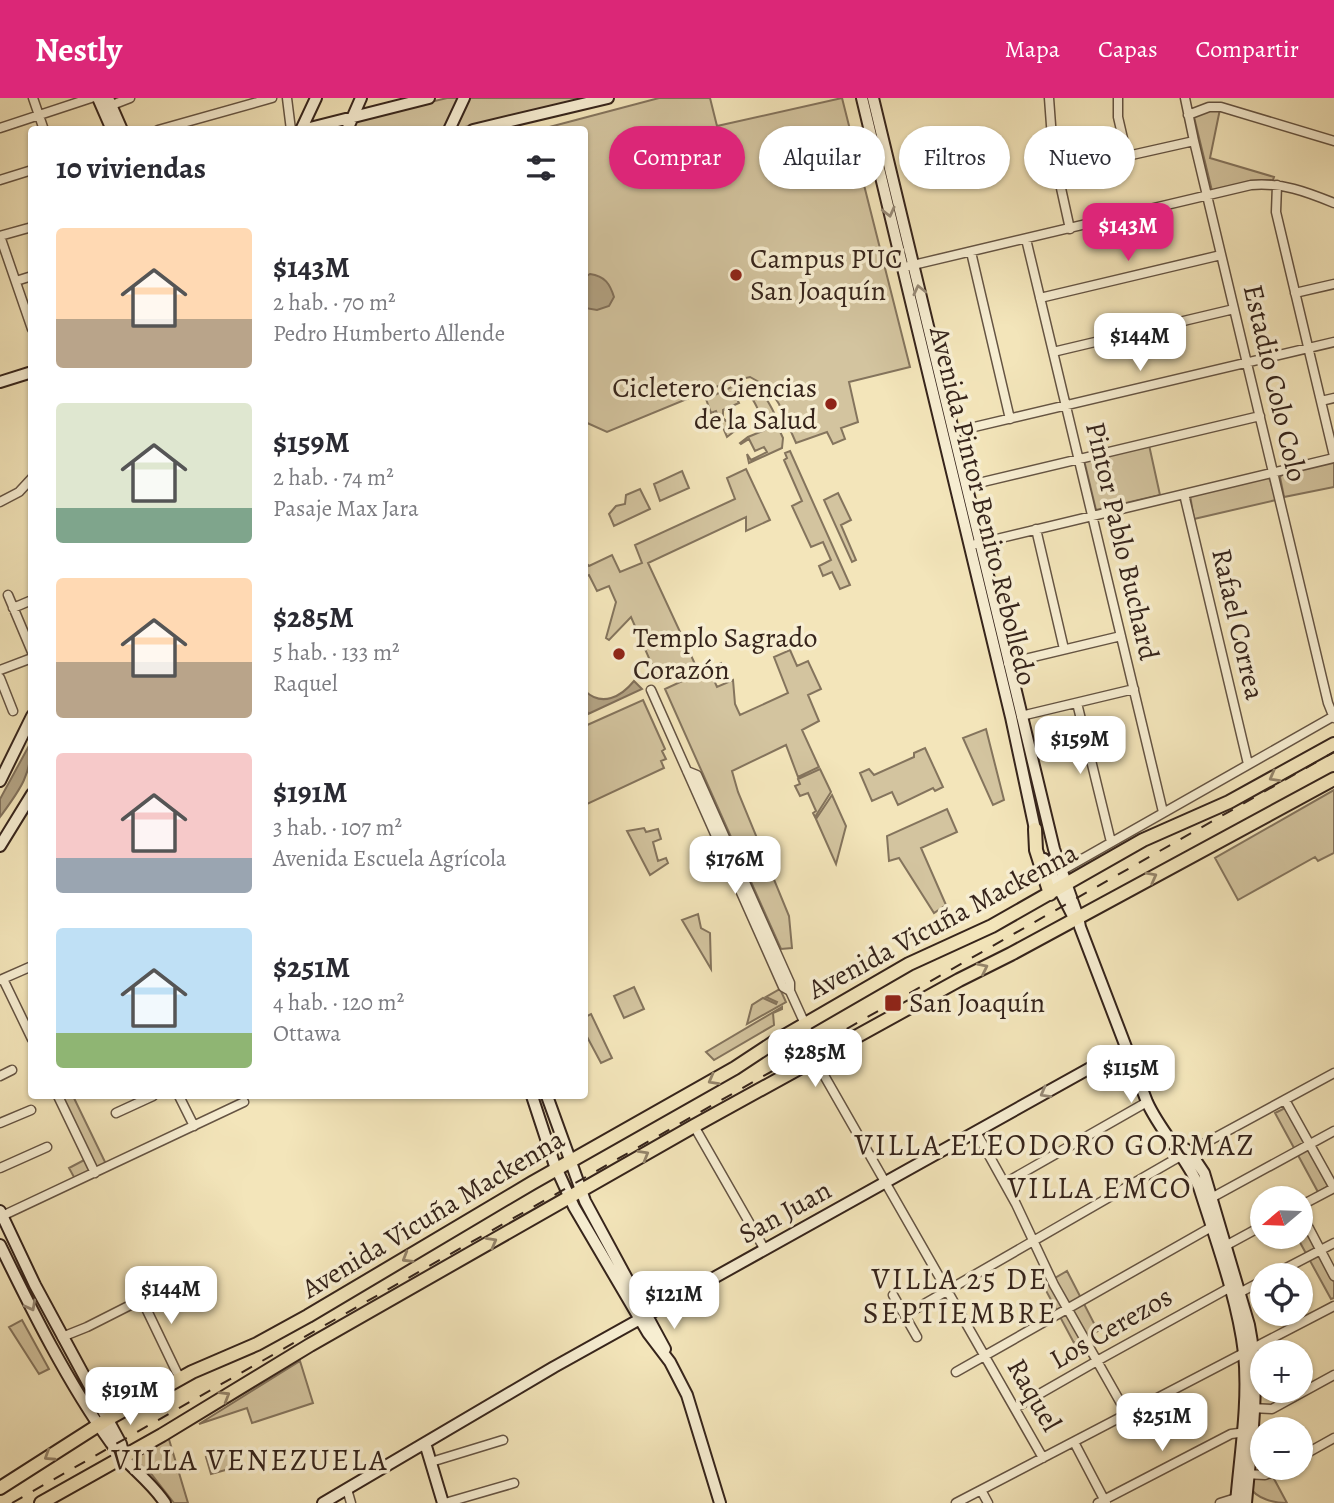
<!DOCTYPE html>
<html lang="es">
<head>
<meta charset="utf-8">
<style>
	body { margin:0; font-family:Alegreya,serif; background:#f7f7f7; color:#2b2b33; height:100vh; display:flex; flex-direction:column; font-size:26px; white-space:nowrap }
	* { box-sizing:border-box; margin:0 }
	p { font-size:23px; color:#7c7c81 }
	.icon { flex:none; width:38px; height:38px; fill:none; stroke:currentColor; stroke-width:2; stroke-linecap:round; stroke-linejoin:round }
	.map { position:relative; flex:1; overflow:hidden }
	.drawer { position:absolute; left:28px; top:28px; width:560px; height:973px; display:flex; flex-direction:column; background:#fff; border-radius:7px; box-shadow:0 2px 5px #0004 }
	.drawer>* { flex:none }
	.banner { position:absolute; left:609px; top:28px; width:620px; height:63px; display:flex; gap:14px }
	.needle { width:46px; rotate:251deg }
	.fabs { position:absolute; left:1250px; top:1088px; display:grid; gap:14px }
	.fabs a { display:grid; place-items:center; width:63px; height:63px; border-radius:50%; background:#fff; box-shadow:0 2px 5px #0004; font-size:35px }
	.price { position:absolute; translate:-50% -60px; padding:0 16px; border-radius:14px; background:#fff; color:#222; font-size:23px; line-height:46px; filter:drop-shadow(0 2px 4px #0008) }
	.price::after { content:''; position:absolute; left:50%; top:42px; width:21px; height:16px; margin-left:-10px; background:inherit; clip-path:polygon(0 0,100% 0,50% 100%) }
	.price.on { background:#db2777; color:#fff }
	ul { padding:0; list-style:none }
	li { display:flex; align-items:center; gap:21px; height:175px; padding:0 28px }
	li span { display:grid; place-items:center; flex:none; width:196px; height:140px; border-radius:7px; color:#555 }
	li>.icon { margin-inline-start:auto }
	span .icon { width:84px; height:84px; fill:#fffc; stroke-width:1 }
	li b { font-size:30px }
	h2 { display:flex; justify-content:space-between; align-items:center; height:84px; padding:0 28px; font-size:30px }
	.pill { padding:0 24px; border-radius:32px; background:#fff; box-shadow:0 2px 5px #0004; font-size:24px; line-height:63px }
	.pill.on { background:#db2777; color:#fff }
	header { display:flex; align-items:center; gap:42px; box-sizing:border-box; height:98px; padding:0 35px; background:#db2777; color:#fff }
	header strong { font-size:33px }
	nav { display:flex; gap:38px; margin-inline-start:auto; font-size:24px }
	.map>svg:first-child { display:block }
	.green { fill:#d3c49f; stroke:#84745d; stroke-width:2 }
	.water { fill:#b3a384; stroke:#81705a; stroke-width:2 }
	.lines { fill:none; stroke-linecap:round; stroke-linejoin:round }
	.street-casing { stroke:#655443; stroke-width:11 }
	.secondary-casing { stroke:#36241b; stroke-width:14 }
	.primary-casing { stroke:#36241b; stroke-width:16 }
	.street { stroke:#f7eed2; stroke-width:8 }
	.secondary { stroke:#f7eed2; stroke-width:10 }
	.primary { stroke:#f3e5ba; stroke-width:12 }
	.rail { stroke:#36241b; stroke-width:2; stroke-dasharray:12 12; stroke-linecap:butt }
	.oneway { stroke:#968976 }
	.oneway2 { stroke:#94846a }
	.poi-dot { fill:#8f2418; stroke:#f7eed2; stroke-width:2.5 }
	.labels { text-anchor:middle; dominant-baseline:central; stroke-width:7; stroke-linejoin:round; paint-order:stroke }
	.poi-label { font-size:28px; fill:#36241b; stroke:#f7eed2; text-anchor:start }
	.street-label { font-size:28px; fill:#36241b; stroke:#f7eed2 }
	.neighbourhood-label { font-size:30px; letter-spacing:2px; fill:#36241b; stroke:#f7eed2 }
</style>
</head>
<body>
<header>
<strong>Nestly</strong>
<nav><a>Mapa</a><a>Capas</a><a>Compartir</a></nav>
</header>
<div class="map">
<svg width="1334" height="1405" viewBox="0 0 1334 1405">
	<rect width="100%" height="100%" fill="#f3e5ba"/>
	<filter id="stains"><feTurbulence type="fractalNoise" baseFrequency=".00286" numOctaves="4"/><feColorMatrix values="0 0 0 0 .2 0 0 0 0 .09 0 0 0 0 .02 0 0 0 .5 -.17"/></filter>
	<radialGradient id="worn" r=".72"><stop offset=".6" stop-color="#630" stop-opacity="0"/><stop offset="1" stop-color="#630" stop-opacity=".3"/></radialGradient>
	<!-- green -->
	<path class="green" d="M447,0H592L456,31L352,32L356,22Z
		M659,0H710L717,28L842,0L910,269L849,284L858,324L841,330L845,341L833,346L827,334L796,345L779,306L768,289L750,279L728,284L607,334L585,324L584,32H538Z
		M1220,11L1210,60L1274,79L1273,82L1250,83L1212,93L1194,19L1200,14Z
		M738,286C762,287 768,302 777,321L764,326C758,313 754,294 739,294L735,297L739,305L723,312V320L726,323L731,321L736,332L727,339L716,313L711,315L706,301Z
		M777,327L783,340L782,350L749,365L747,356L751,362L767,354L764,349L755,353L749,341L741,346L740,345L748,339Z
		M1149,347L1160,397L1096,412L1084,362Z
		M790,353L850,487L840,491L832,474L823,478L819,468L831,462L823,444L811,449L792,408L802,403L784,362L787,360L785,355Z
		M1334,363V389L1284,399L1280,379L1283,375Z
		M746,371L770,422L746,433V419L648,465L695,566L659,583L631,519L609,542L606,540L616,504L609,488L597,493L589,477L585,479L584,463L589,468L612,457L620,474L642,465L635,447L735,401L727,380Z
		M682,373L689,390L660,403L654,386Z
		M1266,379L1270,381L1276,402L1194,421L1190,397Z
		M640,391L650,411L614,428L609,416L616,408L625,406L626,397Z
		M838,395L851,422L841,427L856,462L852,464L824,402Z
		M790,552L797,568L808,563L821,591L808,597L819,623L802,632L819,669L798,679L786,647L732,673L738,694L789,818L792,850L781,851L665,591L721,565L725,574L713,580L717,589L733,582L735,606L740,617L788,595L774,559Z
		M643,602L665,651L662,653L666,661L661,663L664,670L585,707V628Z
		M986,631L1004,702L993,707L963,640Z
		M925,650L943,689L935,693L933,690L898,707L892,694L872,703L860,675L869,671L874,677L914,659V655Z
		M820,671L831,694L815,719L813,715L816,713L808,695L800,698L795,688L800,686L798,681Z
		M1334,692V755L1318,763L1315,759L1238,802L1215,760Z
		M832,697L846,728L836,766L816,721Z
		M947,711L957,734L921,750L946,807L934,815L899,760L889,763L887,738Z
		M644,730L646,734L658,731L661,741L653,744L658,763L666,760L668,765L650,777L627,733Z
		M698,816L701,830L710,835L711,871L682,822Z
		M634,889L644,911L624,920L614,898Z
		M780,891L786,904L747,926L752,907L763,900L776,906L777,904L766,899Z
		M782,909V911L773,915L774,927L714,962L706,954Z
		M591,916L612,960L601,965L585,935V919Z
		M62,998H73L106,1066L75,1081L69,1070L90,1059Z
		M1287,1009L1330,1087L1318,1094L1275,1015Z
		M1300,1118L1334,1184V1200L1331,1201L1297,1139H1300Z
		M1067,1173L1098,1233L1074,1245L1043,1187Z
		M22,1222L49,1271L39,1276L9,1229Z
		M300,1263L313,1305L252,1325L247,1310L199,1326Z
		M168,1338L188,1405H174L152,1377L131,1358Z
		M235,1351L240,1368L211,1376L206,1359Z
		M1255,1379L1263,1381L1273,1379L1287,1405C1275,1405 1256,1401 1250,1389Z"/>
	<!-- water -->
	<path class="water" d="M590,176C605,178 610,186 614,199L609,208L597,212L585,210V179Z
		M634,583L642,591L588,616L585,607V593C602,609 621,599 634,583Z
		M31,644C32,677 19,693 0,719V701Z"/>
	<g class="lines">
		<defs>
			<path id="street" d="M33,0L44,32
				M287,0L291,32
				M1049,0L1053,54L1070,131
				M1118,0V19L1127,58
				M1185,0L1194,43L1328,605L1334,620
				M112,7L130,0
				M1188,17L1209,9H1221L1334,43
				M0,30L91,0
				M158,32L272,0
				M1056,74L1194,43
				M0,82L32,72
				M1277,87L1276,114L1334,358
				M0,138L32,231
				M0,138L32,129
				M1026,141L1163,714
				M971,154L1010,321
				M909,168L1251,87C1281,84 1307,94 1334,105
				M16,183L32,178
				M1295,195L1334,186
				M1040,200L1221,157
				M1053,254L1234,211
				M1321,303L1334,300
				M953,334L1334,244
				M966,388L1260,318
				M1184,396L1248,666
				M0,404L19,394L32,380
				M1036,431L1064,551
				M976,446L1334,360
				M8,497L32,554
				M13,510L32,502
				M1008,565L1121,538
				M0,572L32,560
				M0,580L13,613
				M651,592L783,889L790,893
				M1077,605L1111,744
				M1021,618L1134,591
				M687,673L697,677L790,885V893L805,926L821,972L1043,1360
				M1061,773L1334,618
				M3,881L32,941
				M0,882L32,868
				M0,978L12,972
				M58,998L95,1075
				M179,998L194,1028
				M1285,1002L1334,1090
				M116,1015L153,998
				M0,1025L31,1012
				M694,1028L765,1152
				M976,1034L1016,1106L1054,1187L1127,1316
				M0,1070L47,1049
				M1005,1085L1147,1004
				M1213,1099L1334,1033
				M1300,1108L1334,1090
				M1300,1113L1334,1178
				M0,1119L244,1004
				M1227,1147L1262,1128
				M1271,1178L1334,1145
				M1241,1194L1262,1183
				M893,1197L917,1239
				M142,1202L180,1281
				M905,1217L1172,1063L1334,975
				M62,1239L87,1229L170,1187
				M956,1274L1215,1127
				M1015,1310L1104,1259L1229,1190
				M1251,1310L1272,1311L1334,1277
				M1074,1344L1106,1405
				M1300,1359L1334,1340
				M431,1364L503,1342
				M1244,1376L1265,1377L1281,1370
				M347,1391L351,1405
				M981,1392L988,1405
				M445,1405L514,1385
				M956,1405L1334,1208
				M1098,1405L1231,1336L1246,1334
				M1220,1405L1236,1400"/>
			<path id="secondary" d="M98,0L112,32
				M108,0L122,32
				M862,0L1011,619L1036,736
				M873,0L1054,751L1078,819L1080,829L1147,1004C1161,1035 1186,1058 1199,1089C1215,1140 1238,1202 1244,1255C1249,1304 1240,1356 1236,1405
				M301,32L316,0
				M302,32L429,0
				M347,32L361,0
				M449,32L464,0
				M473,32L608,0
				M0,284L32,274
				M0,683L32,618
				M0,748L32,696
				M1044,761L1075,822
				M532,998L554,1065L574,1109L648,1235L670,1264L687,1297L720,1405
				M547,998L585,1103L665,1251
				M1174,1044L1190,1054L1204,1075L1249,1227C1261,1286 1251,1346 1246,1405
				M0,1113L35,1187L121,1346L124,1358
				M0,1147C32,1213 68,1285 111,1345C126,1367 150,1382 165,1405
				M425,1345L443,1405
				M323,1405L554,1269L1126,950"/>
			<path id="primary" d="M1035,731L1036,752L1050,796
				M0,1390L108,1321L192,1274L257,1246L308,1218L532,1085L735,970L776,943L909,866L992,828L1143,742L1229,704L1334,646
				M41,1405L162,1337L310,1247L694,1028L959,882L1011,856L1334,681"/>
		</defs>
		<!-- street casing -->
		<use href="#street" class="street-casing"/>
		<!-- secondary casing -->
		<use href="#secondary" class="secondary-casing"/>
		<!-- primary casing -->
		<use href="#primary" class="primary-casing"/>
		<!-- street -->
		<use href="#street" class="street"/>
		<!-- secondary -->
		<use href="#secondary" class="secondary"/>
		<!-- primary -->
		<use href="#primary" class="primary"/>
		<!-- rail -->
		<path class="rail" d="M12,1405L1334,654"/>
	</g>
	<!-- one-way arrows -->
	<defs><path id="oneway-chevron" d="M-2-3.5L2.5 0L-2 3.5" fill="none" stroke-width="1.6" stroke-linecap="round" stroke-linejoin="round" transform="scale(1.75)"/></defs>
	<g class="oneway">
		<use href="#oneway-chevron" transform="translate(889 114) rotate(76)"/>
		<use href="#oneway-chevron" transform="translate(919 192) rotate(-103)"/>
		<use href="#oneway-chevron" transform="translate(1045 995) rotate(151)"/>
		<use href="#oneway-chevron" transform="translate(31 1208) rotate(62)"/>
	</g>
	<g class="oneway2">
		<use href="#oneway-chevron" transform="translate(1274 679) rotate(151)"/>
		<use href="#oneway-chevron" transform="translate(1152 779) rotate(-28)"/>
		<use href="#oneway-chevron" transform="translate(983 870) rotate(-26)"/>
		<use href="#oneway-chevron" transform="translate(713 982) rotate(151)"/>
		<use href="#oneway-chevron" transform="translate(644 1057) rotate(-30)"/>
		<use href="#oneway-chevron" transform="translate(492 1144) rotate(-29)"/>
		<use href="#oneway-chevron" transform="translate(407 1160) rotate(149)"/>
		<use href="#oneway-chevron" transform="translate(225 1298) rotate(-31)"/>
		<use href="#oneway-chevron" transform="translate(49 1358) rotate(147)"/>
	</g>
	<!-- markers -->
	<g class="poi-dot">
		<circle cx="736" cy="177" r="7"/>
		<circle cx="831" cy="306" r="7"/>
		<circle cx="619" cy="556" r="7"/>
		<rect x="884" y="896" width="18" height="18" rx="3.5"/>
	</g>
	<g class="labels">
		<!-- poi labels -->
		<g class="poi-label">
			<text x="750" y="161">Campus PUC<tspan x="750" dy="32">San Joaquín</tspan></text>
			<text x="817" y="290" text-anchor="end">Cicletero Ciencias<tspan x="817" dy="32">de la Salud</tspan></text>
			<text x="633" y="540">Templo Sagrado<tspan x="633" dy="32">Corazón</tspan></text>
			<text x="909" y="905">San Joaquín</text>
		</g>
		<!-- street labels -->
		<g class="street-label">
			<text transform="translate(1275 285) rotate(77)">Estadio Colo Colo</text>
			<text transform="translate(983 408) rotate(76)">Avenida Pintor Benito Rebolledo</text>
			<text transform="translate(1122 443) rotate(77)">Pintor Pablo Buchard</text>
			<text transform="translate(1238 526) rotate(77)">Rafael Correa</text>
			<text transform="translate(943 823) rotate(-28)">Avenida Vicuña Mackenna</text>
			<text transform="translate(785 1114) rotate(-29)">San Juan</text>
			<text transform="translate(433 1116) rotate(-31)">Avenida Vicuña Mackenna</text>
			<text transform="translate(1111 1230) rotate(-30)">Los Cerezos</text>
			<text transform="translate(1034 1297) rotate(60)">Raquel</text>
		</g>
		<!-- neighbourhood labels -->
		<g class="neighbourhood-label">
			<text x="1055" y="1047">VILLA ELEODORO GORMAZ</text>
			<text x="1100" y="1090">VILLA EMCO</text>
			<text x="960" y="1181">VILLA 25 DE<tspan x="960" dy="34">SEPTIEMBRE</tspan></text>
			<text x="250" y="1362">VILLA VENEZUELA</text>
		</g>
	</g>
	<rect width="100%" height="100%" filter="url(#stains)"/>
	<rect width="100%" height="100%" fill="url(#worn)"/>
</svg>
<div class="fabs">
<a><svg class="needle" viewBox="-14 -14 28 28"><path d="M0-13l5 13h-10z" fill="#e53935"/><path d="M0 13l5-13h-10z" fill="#7c7c81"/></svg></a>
<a><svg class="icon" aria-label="locate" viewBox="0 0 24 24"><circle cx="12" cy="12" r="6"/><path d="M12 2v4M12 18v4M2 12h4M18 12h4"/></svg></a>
<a>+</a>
<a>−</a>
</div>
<b class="price on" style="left:1128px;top:165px">$143M</b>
<b class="price" style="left:1140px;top:275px">$144M</b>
<b class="price" style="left:1080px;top:678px">$159M</b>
<b class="price" style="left:735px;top:798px">$176M</b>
<b class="price" style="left:815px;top:991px">$285M</b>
<b class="price" style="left:1131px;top:1007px">$115M</b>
<b class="price" style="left:171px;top:1228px">$144M</b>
<b class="price" style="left:674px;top:1233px">$121M</b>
<b class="price" style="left:130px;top:1329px">$191M</b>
<b class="price" style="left:1162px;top:1355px">$251M</b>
<div class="banner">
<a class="pill on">Comprar</a>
<a class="pill">Alquilar</a>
<a class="pill">Filtros</a>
<a class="pill">Nuevo</a>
</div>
<section class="drawer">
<h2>10 viviendas<svg class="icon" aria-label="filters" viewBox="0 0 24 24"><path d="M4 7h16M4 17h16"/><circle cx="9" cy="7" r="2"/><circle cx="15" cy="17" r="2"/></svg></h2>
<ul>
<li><span style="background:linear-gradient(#ffd9b3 65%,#b9a48a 0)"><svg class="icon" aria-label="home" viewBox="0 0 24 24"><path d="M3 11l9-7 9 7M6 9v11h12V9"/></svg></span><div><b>$143M</b><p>2 hab. · 70 m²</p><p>Pedro Humberto Allende</p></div></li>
<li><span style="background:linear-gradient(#dfe7d0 75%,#7fa58c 0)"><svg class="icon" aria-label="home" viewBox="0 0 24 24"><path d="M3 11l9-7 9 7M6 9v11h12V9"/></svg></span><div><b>$159M</b><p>2 hab. · 74 m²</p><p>Pasaje Max Jara</p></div></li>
<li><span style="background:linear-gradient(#ffd9b3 60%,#b9a48a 0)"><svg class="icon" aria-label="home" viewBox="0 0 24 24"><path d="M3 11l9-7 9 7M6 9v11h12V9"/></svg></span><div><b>$285M</b><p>5 hab. · 133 m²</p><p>Raquel</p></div></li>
<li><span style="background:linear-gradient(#f6c9c9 75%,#9aa5b1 0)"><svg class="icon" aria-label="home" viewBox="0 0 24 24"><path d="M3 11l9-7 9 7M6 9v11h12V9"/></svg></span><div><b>$191M</b><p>3 hab. · 107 m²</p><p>Avenida Escuela Agrícola</p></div></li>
<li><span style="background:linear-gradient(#bfe0f5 75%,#8fb573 0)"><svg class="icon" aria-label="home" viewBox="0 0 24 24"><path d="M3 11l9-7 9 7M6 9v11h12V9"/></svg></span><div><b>$251M</b><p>4 hab. · 120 m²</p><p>Ottawa</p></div></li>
</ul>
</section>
</div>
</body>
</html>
